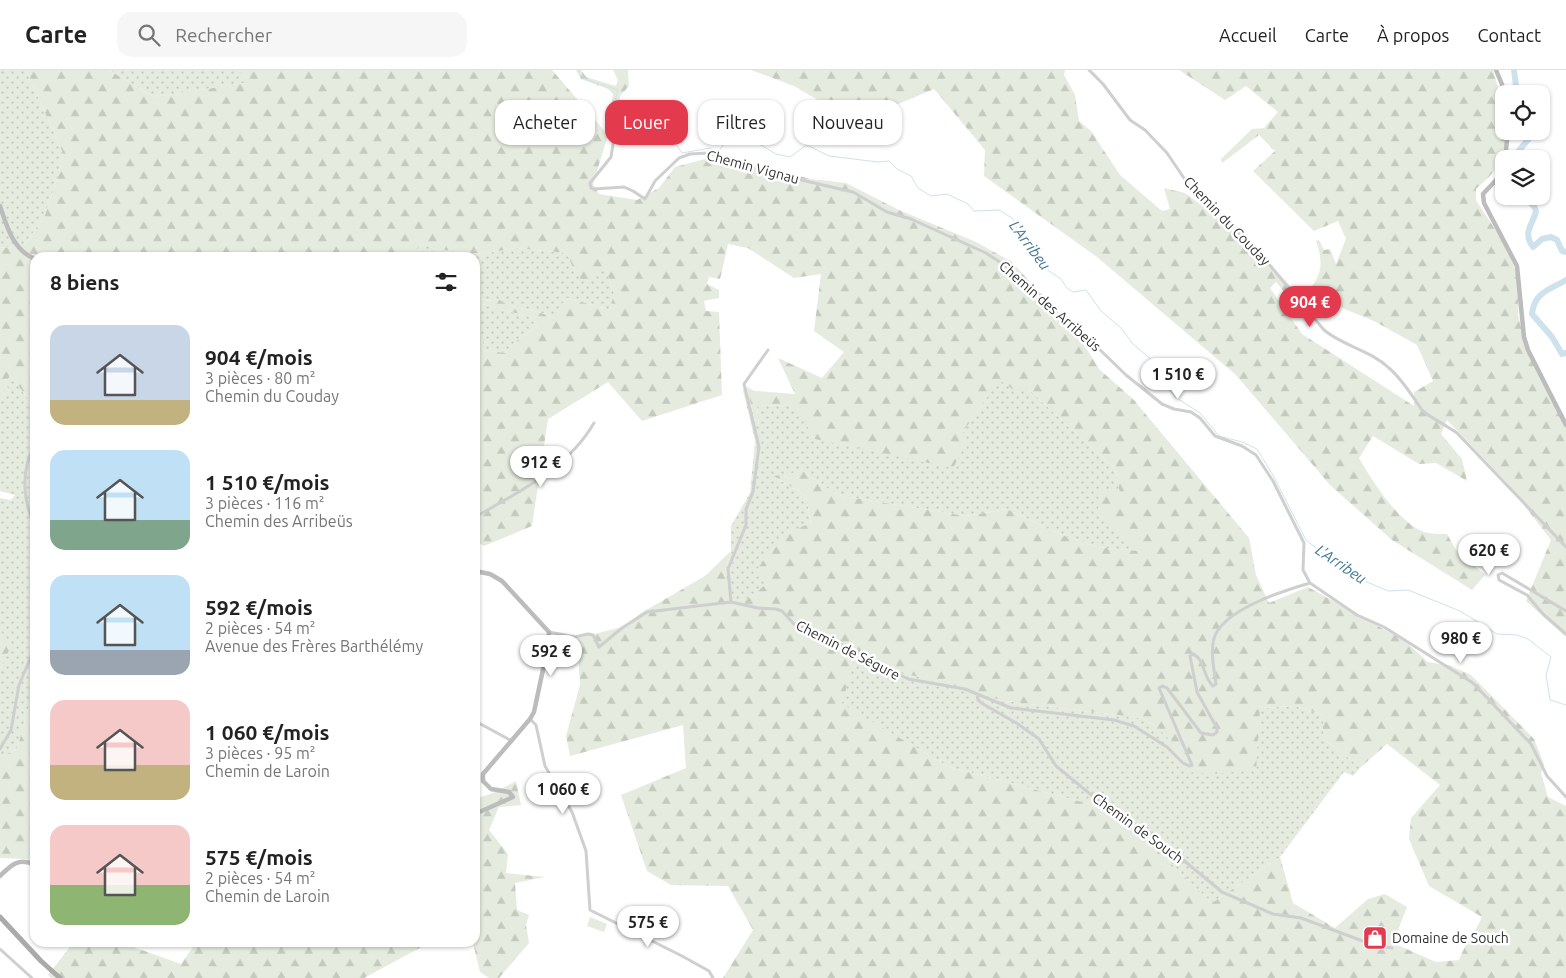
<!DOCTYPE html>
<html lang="fr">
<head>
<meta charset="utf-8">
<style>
	body { margin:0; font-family:Ubuntu,sans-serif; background:#f6f6f6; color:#222; height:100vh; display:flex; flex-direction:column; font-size:19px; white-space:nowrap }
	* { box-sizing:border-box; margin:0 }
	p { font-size:16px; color:#767676 }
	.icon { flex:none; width:28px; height:28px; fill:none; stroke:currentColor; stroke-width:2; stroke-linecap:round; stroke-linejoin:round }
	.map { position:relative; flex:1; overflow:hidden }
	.drawer { position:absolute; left:30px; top:182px; width:450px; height:695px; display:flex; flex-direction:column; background:#fff; border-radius:15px; box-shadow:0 1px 4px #0004 }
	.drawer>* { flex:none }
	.banner { position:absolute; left:495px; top:30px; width:475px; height:45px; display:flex; gap:10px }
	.fabs { position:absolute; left:1495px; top:15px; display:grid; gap:10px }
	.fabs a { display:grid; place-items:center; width:55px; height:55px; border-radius:10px; background:#fff; box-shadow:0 1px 4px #0004; font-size:25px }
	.price { position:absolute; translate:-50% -42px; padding:0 11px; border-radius:18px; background:#fff; color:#222; font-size:16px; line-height:32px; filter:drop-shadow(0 1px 2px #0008) }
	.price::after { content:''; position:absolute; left:50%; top:30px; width:15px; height:11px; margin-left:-8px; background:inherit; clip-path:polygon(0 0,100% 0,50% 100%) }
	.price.on { background:#e33a4e; color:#fff }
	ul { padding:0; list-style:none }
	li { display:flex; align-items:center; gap:15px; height:125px; padding:0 20px }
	li span { display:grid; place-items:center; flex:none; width:140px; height:100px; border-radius:15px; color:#555 }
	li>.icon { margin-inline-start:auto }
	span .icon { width:60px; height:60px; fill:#fffc; stroke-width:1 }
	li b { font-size:21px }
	h2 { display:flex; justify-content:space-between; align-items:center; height:60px; padding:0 20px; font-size:21px }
	.chip { padding:0 18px; border-radius:15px; background:#fff; box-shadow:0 1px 4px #0004; font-size:18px; line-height:45px }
	.chip.on { background:#e33a4e; color:#fff }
	header { display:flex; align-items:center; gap:30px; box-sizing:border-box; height:70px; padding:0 25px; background:#fff; border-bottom:1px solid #e0e0e0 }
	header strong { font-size:24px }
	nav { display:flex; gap:28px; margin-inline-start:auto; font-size:18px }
	.search { width:350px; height:45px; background:#f6f6f6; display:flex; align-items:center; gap:12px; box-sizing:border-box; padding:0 18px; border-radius:15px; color:#767676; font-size:19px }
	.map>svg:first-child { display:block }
	.grass { fill:url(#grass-dots) }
	.forest { fill:url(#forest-firs); fill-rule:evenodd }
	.pitch { fill:#e5ebde }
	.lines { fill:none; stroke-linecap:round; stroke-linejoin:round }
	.stream { stroke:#cee2ed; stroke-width:1 }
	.river { stroke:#cee2ed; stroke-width:6 }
	.street { stroke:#cfcfcf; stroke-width:3 }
	.secondary { stroke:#bcbcbc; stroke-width:4.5 }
	.primary { stroke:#aaa; stroke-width:5 }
	.labels { text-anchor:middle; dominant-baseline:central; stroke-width:5; stroke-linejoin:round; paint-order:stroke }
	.street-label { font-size:14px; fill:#323232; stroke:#fff }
	.poi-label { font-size:14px; fill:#323232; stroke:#fff; text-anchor:start }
	.water-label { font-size:15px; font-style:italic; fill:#407794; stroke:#fff }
</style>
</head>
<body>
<header>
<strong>Carte</strong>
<div class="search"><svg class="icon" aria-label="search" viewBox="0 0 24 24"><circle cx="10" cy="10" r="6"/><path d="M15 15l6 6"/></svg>Rechercher</div>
<nav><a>Accueil</a><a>Carte</a><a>À propos</a><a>Contact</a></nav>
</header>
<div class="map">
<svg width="1566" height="908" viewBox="0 0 1566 908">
	<defs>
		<pattern id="grass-dots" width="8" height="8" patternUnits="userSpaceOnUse" patternTransform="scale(1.25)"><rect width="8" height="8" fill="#e5ebde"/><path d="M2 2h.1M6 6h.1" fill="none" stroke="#c5cabf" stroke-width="1.8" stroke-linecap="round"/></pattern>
		<pattern id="forest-firs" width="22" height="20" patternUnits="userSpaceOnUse" patternTransform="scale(1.25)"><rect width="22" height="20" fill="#e5ebde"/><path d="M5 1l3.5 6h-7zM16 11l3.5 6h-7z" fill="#c5cabf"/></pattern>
	</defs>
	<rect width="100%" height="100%" fill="#fff"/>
	<!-- grass -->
	<path class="grass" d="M0,0H26L63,83L59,103L44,148L23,176L0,178Z
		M109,0H241L246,13L154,27Z
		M422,174L435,179L482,184L516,178L567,183L575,203L605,198L614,222L610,240L567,228L552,247C534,238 514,240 498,229L489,231L475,228V188H409Z
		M478,233L530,247L537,256L515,272L505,283L483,280V269L475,284V240Z
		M11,306L35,338V615L17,679L0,687V599L11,574L0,561V428L11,430L15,425L0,421V327L9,322L5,311Z
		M999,309L1025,316L1115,399L1120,423L1140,481L1097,477L1059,464L1007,439L966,446L837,425L803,401L775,407L806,426L811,454L785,464L766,514L751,527L732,532L724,504L731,481V456L750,423L755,371L743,320L747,317L756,356H759L757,335L795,336L815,369L963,362Z
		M856,582L1005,631L1142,648C1169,663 1175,675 1189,702L1260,638L1295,636L1323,645V669L1361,697L1353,706L1344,702L1280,787L1212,833L1135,759L1090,734L949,697L841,634Z"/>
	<!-- forest -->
	<path class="forest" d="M26,0H109L154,27L245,13L241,0H552L608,65L593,114L599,124L637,130L659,118L675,97L709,88H726L811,109L846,113L899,140L976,172L1012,192L1077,264L1100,300L1133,329L1249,468L1256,505L1269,533L1308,517L1405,571L1428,592L1451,596L1471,605L1534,669L1544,694L1541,703L1548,727L1566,736V908H723L753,860L728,816L671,815L647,801L621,725L686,698L683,655L570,686L566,666L580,615L577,568L623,557L641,543L705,506L731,481L724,504L732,531L751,527L766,514L757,499L785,464L811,453L806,426L774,406L803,401L837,425L966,446L1007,439L1059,464L1097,477L1139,481L1098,440L1099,417L1120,423L1115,399L1025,316L1017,322L999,310L963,362L966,373L953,398L815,369L794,336L757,335L759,356L756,357L747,317L755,321L795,324L778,288L822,308L844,282L814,261L821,204L794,208L748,178L728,174L720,209L709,207L707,214L719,220V228L704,231L706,241L719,242L722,325L642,351L608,312L548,349L532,456L484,476L475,471V284L481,268L483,269V280L505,283L515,272L537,256L530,247L478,233L475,240V228L489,231L498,229C514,240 534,238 551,247L567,228L610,240L614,222L605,198L583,211L575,203L567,183L516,178L482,184L435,179L422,174L409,188H35V338L11,306L5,311L9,322L0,327V178L23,176L44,148L59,103L63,83ZM856,582L904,603L1005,631L1142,648C1170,664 1174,674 1189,702L1212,704L1256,700L1260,638L1295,636L1323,645V669L1361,697L1387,674L1440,715L1411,748L1409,769L1429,816L1482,847C1475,863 1465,874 1459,890L1436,892L1393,873L1407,837L1385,824L1368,829L1335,858L1293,833L1280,787L1212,833L1135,759L1090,734L949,697L842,634Z
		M576,0H581L586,7L616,16L618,10L613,0H628L629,16L620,26L616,56H613L611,47L613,24L608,19L581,9Z
		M751,0H1065L1064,5L1075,25L1079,51L1091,61L1120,105L1162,141L1170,139L1164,118L1185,123L1227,154L1253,177L1293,219L1286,224L1276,212L1270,218L1302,264L1414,336V322L1433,311L1417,275L1374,251L1342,238L1325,215L1304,239L1299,234C1317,210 1327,202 1316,171L1319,170L1324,180L1330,179L1336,194L1346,169L1338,151L1314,161L1253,101L1275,81L1259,65L1222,93L1221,89L1252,59L1264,58L1278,42L1246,16L1225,30L1179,0H1493C1502,32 1515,71 1495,100C1490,107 1482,113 1476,119V130L1507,178L1519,209L1518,245L1526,277L1566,349V567L1526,531L1551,470L1506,412L1447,350L1441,364L1462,389L1467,411L1436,393L1419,394L1373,366L1359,388C1372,411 1401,457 1428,463C1434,464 1441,464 1447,464L1456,480L1485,505L1472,520L1392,470L1330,415L1236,305L1097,187L984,106L985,80L934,19L855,52L794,16Z
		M0,561L12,574L0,599Z
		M35,615V792L27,789L0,788V687L17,679Z
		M516,711L521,735L499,737L489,760L508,784L506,803L545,807L515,813L517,840L529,845L526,855L529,873L499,908H489L480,902L473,873L475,872V729L493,723Z
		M73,873H122L181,894L196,873H429L364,908H51L48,905Z"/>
	<!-- pitch -->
	<path class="pitch" d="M590,847L607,854L604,862L587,856Z"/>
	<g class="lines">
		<!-- stream -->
		<path class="stream" d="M578,0L585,9L618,20L612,41L616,45
			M620,45L638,42L653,51H658L663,45L669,44L675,56L674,71L682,83L710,78L715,81L720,80L723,75L724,64L727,62L745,71L761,75L776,84L790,87L805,76H809L829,86L878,92L889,91L897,99L911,106L918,118L931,126L947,124L968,134L974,141L999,140L1012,148L1023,169L1046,199L1061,209L1067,218L1073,222L1086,220L1101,241L1121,258L1133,274L1161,298L1165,314L1175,327L1200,343L1219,366L1242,372L1257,379L1274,407L1306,470L1336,494L1346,497L1367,512L1388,521L1408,520L1460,541L1497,564L1517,565L1528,569L1551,587L1546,605L1550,630L1566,635"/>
		<!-- river -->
		<path class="river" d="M1514,0L1517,24
			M1512,89L1531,66L1530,61
			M1523,126L1534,136L1536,141C1533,155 1522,162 1533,177L1542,169L1551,167L1557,170L1562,181L1566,182
			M1566,210C1551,219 1534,222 1532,244L1552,267L1562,284L1566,283"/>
		<!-- street -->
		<path class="street" d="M1089,0L1103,14L1130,50L1145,60L1167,83L1190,117L1258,181L1324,260C1343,276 1370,280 1389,298C1403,310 1412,326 1422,340C1426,345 1449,357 1457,363L1566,477
			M622,36L618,42L611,87L590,113L591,118L594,119L624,117L633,121L645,129L655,111L679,88L690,84L709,83L767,102L853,122L887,142L911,149L986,183L1006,196L1041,226L1065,253L1094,274L1126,305L1162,334L1174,339L1191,342L1200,348L1215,366L1242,376L1256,385L1273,411L1304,473L1303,500L1310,513L1357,545L1384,557L1473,613L1531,674L1547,706L1566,727
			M35,376C20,399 23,433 35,456
			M475,447C519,422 568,398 594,353
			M731,532L728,499L746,455V439L753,422L759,377L744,314L768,280
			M1566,541L1502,503L1498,505L1499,510L1527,525L1543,544L1566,564
			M549,562L575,567L588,564L593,565L599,577L622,558L647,542L731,532L758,538L776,539L782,541L794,554L819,563L908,609L965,619L1011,638L1114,650L1134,656L1167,677L1183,693L1189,696L1192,695L1159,618L1162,616L1167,618L1201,663L1213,665L1217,662V658L1197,622L1190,586L1193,584C1205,589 1203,608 1213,616L1216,614C1214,598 1208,574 1218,560C1235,536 1283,521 1310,513
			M977,624L978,630L983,634L1018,654L1039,669L1056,696L1117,746L1148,761L1222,822L1273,844L1301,848L1376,876L1392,878
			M530,649L536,655L545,696L572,742L586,781L590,840L682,886L709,901L713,908
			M475,651L510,670
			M0,679L11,660L19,615L35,577
			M0,879L32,908"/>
		<!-- secondary -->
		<path class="secondary" d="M1496,0L1506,24
			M1505,89L1508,61
			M1504,91L1498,108L1483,124L1484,133L1517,196L1524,267L1528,280L1566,355
			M0,136C7,157 13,180 35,189
			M475,501L490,504L502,511L549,562V571L534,642L530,649L483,704V711L491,719L509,722L513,727L475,744
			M0,806C11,795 19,787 35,795
			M276,872H277"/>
		<!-- primary -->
		<path class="primary" d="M0,847L41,891L60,908"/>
	</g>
	<!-- icons -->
	<defs>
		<symbol id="shop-square" viewBox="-11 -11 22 22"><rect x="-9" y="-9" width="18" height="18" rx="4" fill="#e33a4e" stroke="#fff"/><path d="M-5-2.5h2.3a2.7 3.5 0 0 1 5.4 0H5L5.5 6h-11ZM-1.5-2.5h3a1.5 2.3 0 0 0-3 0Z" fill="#fff"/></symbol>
	</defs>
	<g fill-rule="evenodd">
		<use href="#shop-square" x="1361" y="854" width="28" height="28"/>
	</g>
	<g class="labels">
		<!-- street labels -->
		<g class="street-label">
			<text transform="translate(753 97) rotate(15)">Chemin Vignau</text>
			<text transform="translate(1227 151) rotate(46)">Chemin du Couday</text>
			<text transform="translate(1050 236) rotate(41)">Chemin des Arribeüs</text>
			<text transform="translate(848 580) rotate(27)">Chemin de Ségure</text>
			<text transform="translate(1138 758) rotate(36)">Chemin de Souch</text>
		</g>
		<!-- poi labels -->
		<g class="poi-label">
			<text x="1392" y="868">Domaine de Souch</text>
		</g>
		<!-- water labels -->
		<g class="water-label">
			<text transform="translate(1030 175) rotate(53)">L'Arribeu</text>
			<text transform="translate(1341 494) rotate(34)">L'Arribeu</text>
		</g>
	</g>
</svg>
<div class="fabs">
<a><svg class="icon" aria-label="locate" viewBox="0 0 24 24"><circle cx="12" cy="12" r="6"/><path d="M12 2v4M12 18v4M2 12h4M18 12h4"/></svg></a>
<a><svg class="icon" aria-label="layers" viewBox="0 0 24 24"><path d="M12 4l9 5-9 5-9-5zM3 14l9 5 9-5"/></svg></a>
</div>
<b class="price on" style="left:1310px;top:258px">904 €</b>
<b class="price" style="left:1178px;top:330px">1 510 €</b>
<b class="price" style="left:541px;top:418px">912 €</b>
<b class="price" style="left:1489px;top:506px">620 €</b>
<b class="price" style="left:1461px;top:594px">980 €</b>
<b class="price" style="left:551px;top:607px">592 €</b>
<b class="price" style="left:563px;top:745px">1 060 €</b>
<b class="price" style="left:648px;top:878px">575 €</b>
<div class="banner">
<a class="chip">Acheter</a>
<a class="chip on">Louer</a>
<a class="chip">Filtres</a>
<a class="chip">Nouveau</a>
</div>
<section class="drawer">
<h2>8 biens<svg class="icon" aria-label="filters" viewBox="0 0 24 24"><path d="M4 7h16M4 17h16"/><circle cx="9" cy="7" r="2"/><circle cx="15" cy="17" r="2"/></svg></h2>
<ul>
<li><span style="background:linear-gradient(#c9d6e8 75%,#c2b280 0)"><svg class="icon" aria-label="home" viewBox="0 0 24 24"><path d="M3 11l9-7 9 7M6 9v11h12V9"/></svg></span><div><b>904 €/mois</b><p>3 pièces · 80 m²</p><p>Chemin du Couday</p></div></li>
<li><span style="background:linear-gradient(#bfe0f5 70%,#7fa58c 0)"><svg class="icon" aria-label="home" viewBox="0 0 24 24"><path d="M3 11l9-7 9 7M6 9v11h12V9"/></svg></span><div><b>1 510 €/mois</b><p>3 pièces · 116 m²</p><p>Chemin des Arribeüs</p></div></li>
<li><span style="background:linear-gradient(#bfe0f5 75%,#9aa5b1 0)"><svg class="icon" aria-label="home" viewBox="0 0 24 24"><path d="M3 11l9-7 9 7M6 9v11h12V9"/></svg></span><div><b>592 €/mois</b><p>2 pièces · 54 m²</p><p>Avenue des Frères Barthélémy</p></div></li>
<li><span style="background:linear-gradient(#f6c9c9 65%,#c2b280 0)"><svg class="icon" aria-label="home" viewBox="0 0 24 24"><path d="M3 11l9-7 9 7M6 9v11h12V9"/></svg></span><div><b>1 060 €/mois</b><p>3 pièces · 95 m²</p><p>Chemin de Laroin</p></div></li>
<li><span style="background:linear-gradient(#f6c9c9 60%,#8fb573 0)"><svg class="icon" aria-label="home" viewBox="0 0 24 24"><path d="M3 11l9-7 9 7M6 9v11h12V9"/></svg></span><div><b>575 €/mois</b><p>2 pièces · 54 m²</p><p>Chemin de Laroin</p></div></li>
</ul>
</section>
</div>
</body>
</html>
